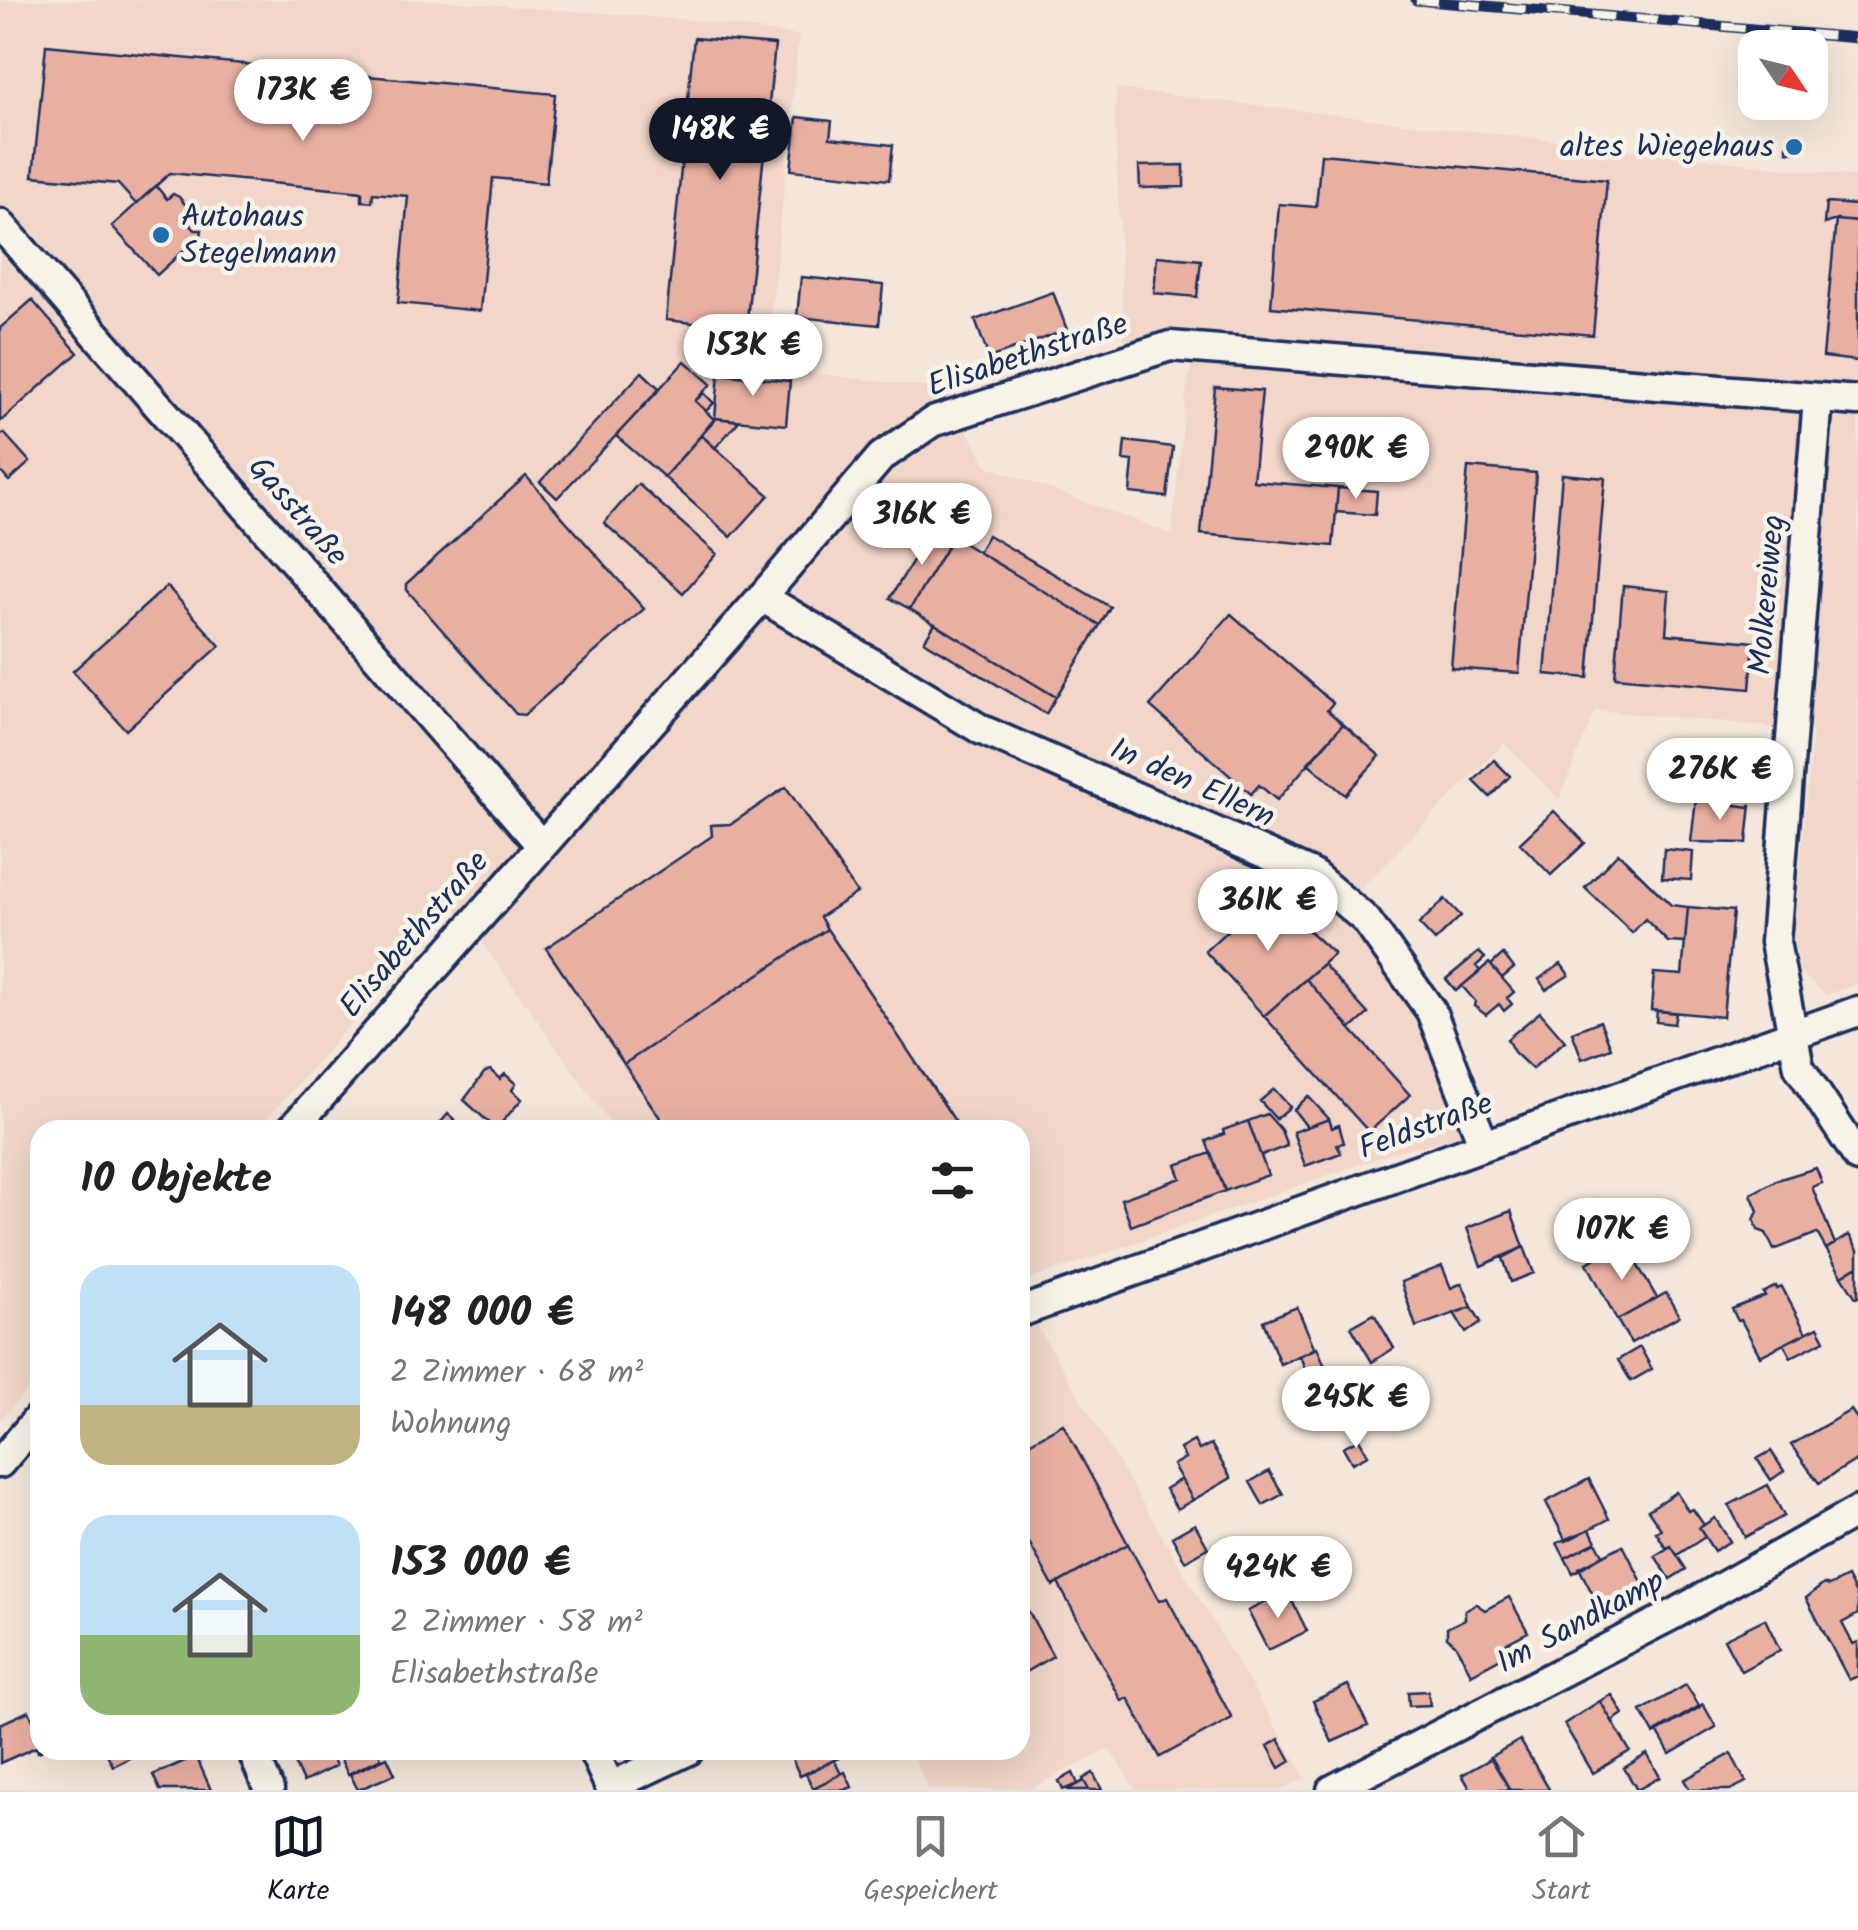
<!DOCTYPE html>
<html lang="de">
<head>
<meta charset="utf-8">
<style>
	body { margin:0; font-family:Kalam,sans-serif; background:#f6f6f6; color:#222; height:100vh; display:flex; flex-direction:column; font-size:38px; white-space:nowrap }
	* { box-sizing:border-box; margin:0 }
	p { font-size:32px; color:#767676 }
	.icon { flex:none; width:55px; height:55px; fill:none; stroke:currentColor; stroke-width:2; stroke-linecap:round; stroke-linejoin:round }
	.map { position:relative; flex:1; overflow:hidden }
	.sheet { position:absolute; left:30px; top:1120px; width:1000px; height:640px; display:flex; flex-direction:column; background:#fff; border-radius:30px; box-shadow:0 10px 40px #0002 }
	.sheet>* { flex:none }
	.needle { width:65px; rotate:125deg }
	.controls { position:absolute; left:1738px; top:30px; display:grid; gap:20px }
	.controls a { display:grid; place-items:center; width:90px; height:90px; border-radius:20px; background:#fff; box-shadow:0 10px 40px #0002; font-size:50px }
	.price { position:absolute; translate:-50% -85px; padding:0 22px; border-radius:35px; background:#fff; color:#222; font-size:32px; line-height:65px; filter:drop-shadow(0 2px 5px #0008) }
	.price::after { content:''; position:absolute; left:50%; top:60px; width:30px; height:22px; margin-left:-15px; background:inherit; clip-path:polygon(0 0,100% 0,50% 100%) }
	.price.current { background:#111827; color:#fff }
	ul { padding:0; list-style:none }
	li { display:flex; align-items:center; gap:30px; height:250px; padding:0 50px }
	li span { display:grid; place-items:center; flex:none; width:280px; height:200px; border-radius:30px; color:#555 }
	li>.icon { margin-inline-start:auto }
	span .icon { width:120px; height:120px; fill:#fffc; stroke-width:1 }
	li b { font-size:42px }
	h2 { display:flex; justify-content:space-between; align-items:center; height:120px; padding:0 50px; font-size:42px }
	.dock { display:flex; justify-content:space-around; align-items:center; height:140px; border-top:2px solid #e0e0e0; background:#fff; font-size:28px; color:#767676 }
	.dock a { display:grid; justify-items:center; gap:5px }
	.dock .current { color:#111827 }
	.map>svg:first-child { display:block }
	.built { fill:#f1d6c9 }
	.building { fill:#e9b0a2; stroke:#1b2f5e; stroke-width:2.5 }
	.lines { fill:none; stroke-linecap:round; stroke-linejoin:round }
	.minor-casing { stroke:#1b2f5e; stroke-width:35 }
	.minor { stroke:#f7f3e8; stroke-width:28 }
	.rail-casing { stroke:#1b2f5e; stroke-width:11 }
	.rail { stroke:#f7f3e8; stroke-width:8; stroke-dasharray:22; stroke-linecap:butt }
	.poi-dot { fill:#1f6fb2; stroke:#f7f3e8; stroke-width:4 }
	.labels { text-anchor:middle; dominant-baseline:central; stroke-width:9; stroke-linejoin:round; paint-order:stroke }
	.poi-label { font-size:32px; fill:#1b2f5e; stroke:#f7f3e8; text-anchor:end }
	.street-label { font-size:32px; fill:#1b2f5e; stroke:#f7f3e8 }
</style>
</head>
<body>
<div class="map">
<svg width="1858" height="1790" viewBox="0 0 1858 1790">
	<rect width="100%" height="100%" fill="#f4e6da"/>
	<filter id="ink" filterUnits="userSpaceOnUse"><feTurbulence type="fractalNoise" baseFrequency=".01" numOctaves="2"/><feDisplacementMap in="SourceGraphic" scale="20" xChannelSelector="R" yChannelSelector="G"/><feConvolveMatrix kernelMatrix="1 2 1 2 8 2 1 2 1" color-interpolation-filters="sRGB"/></filter>
	<g filter="url(#ink)">
		<!-- built -->
		<path class="built" d="M0,0H430L689,20L799,36L766,367L945,390L987,466L1172,534L1187,386L1199,337L1124,340L1115,112L1117,89L1858,177V984L1826,995L1801,973L1793,939L1813,731L1595,710L1559,799L1504,743L1355,894L1333,908L1416,1010L1469,1134L1397,1151L1025,1281L1039,1329L1306,1778L1281,1790H1136L1109,1749L1028,1790H929L910,1750H1020V1130H615L484,945L453,908L257,1130H40V1375L0,1420Z"/>
		<!-- building -->
		<path class="building" d="M694,38L775,45L746,329L666,320Z
			M46,45L555,94L546,183L493,178L480,311L398,303L408,196L373,193L372,202L362,201V192L170,173L136,204L118,184L33,176Z
			M797,117L832,121L830,138L893,145L889,180L791,170Z
			M1787,143H1801V152L1787,151Z
			M1321,154L1607,180L1593,335L1271,307L1279,204L1316,207Z
			M1184,165V187L1140,188L1139,166Z
			M156,186L167,199L173,194L179,197L188,208L182,215L195,230H202L200,241H194L157,275L112,226Z
			M1826,203L1858,205V222L1836,220L1824,224Z
			M1836,220L1858,222V361L1823,357Z
			M1157,256L1201,260L1197,297L1154,293Z
			M801,277L883,285L879,325L797,317Z
			M1053,292L1067,330L989,358L975,320Z
			M32,300L78,353L0,422V328Z
			M685,361L711,384L695,401L715,420L664,477L616,436Z
			M642,372L660,389L557,498L540,482Z
			M719,374L790,381L786,425L715,418Z
			M1215,387L1262,391L1253,481L1338,488L1333,546L1201,534Z
			M704,393L714,403L706,411L695,401Z
			M715,418L739,421L715,448L701,435Z
			M4,433L30,462L9,481L0,471V436Z
			M701,435L769,495L731,537L664,477Z
			M1125,441L1173,447L1167,497L1130,493L1133,461L1123,460Z
			M1468,467L1536,473L1519,673L1451,668Z
			M1562,474L1605,478L1588,678L1545,674Z
			M526,476L644,609L524,715L516,714L407,590V583Z
			M638,484L717,554L683,593L604,523Z
			M1338,488L1377,491L1375,515L1336,512Z
			M934,526L953,537L910,609L890,598Z
			M988,535L1110,607L1100,625L978,552Z
			M953,537L1100,625L1056,697L910,609Z
			M167,586L220,646L126,730L73,671Z
			M1623,586L1669,591L1666,634L1754,642L1750,689L1615,677Z
			M1231,614L1333,703L1327,710L1343,724L1277,800L1259,785L1251,794L1150,706Z
			M935,624L1056,697L1046,714L924,641Z
			M1343,724L1380,756L1345,795L1308,763Z
			M1494,760L1510,776L1490,797L1474,781Z
			M786,787L857,893L820,917L827,929L624,1064L546,948L712,836L711,825L731,824Z
			M1696,799L1749,807L1751,804L1747,843L1691,842Z
			M1554,811L1585,843L1551,875L1520,843Z
			M1664,849L1693,852L1691,880L1662,878Z
			M1618,853L1671,905L1688,907L1685,943L1668,942L1645,919L1632,933L1585,888Z
			M1268,893L1334,954L1264,1016L1205,951Z
			M1445,899L1461,916L1435,941L1419,924Z
			M1688,907L1733,911L1723,1017L1651,1010L1654,973L1682,975Z
			M827,929L961,1130H668L624,1064Z
			M1479,952L1485,958L1476,966L1480,971L1456,991L1446,979Z
			M1503,954L1514,968L1502,978L1491,965Z
			M1489,963L1514,992L1507,998L1512,1004L1504,1011L1499,1004L1486,1015L1474,1006L1475,1001L1462,986Z
			M1323,964L1368,1014L1351,1029L1306,979Z
			M1561,964L1569,975L1546,990L1539,979Z
			M1306,979L1410,1095L1369,1132L1264,1016Z
			M1657,1011L1676,1013L1674,1024L1656,1022Z
			M1540,1012L1565,1041L1532,1069L1514,1052L1507,1039Z
			M1600,1021L1611,1048L1582,1059L1572,1032Z
			M490,1070L500,1079L505,1074L516,1084L512,1090L522,1099L496,1129L464,1100L484,1073Z
			M1274,1089L1290,1107L1276,1119L1260,1101Z
			M1308,1096L1329,1119L1307,1127L1294,1110Z
			M448,1114L466,1130H434Z
			M1267,1114L1281,1130L1287,1146L1261,1156L1248,1121Z
			M1329,1119L1332,1128L1339,1125L1344,1143L1337,1144L1341,1153L1305,1166L1293,1132Z
			M1248,1121L1268,1175L1225,1191L1206,1141L1224,1134L1223,1130Z
			M1211,1153L1225,1191L1131,1226L1121,1199L1181,1178L1176,1165Z
			M1816,1168L1822,1183L1812,1187L1835,1244L1826,1249L1817,1233L1774,1250L1766,1233L1758,1230L1754,1220L1758,1211L1751,1194L1777,1180Z
			M1511,1211L1524,1247L1481,1266L1467,1228Z
			M1849,1235L1858,1250V1266L1842,1276L1826,1249Z
			M1524,1247L1534,1273L1511,1282L1503,1258Z
			M1628,1249L1657,1298L1617,1320L1587,1263L1606,1252L1610,1259Z
			M1442,1266L1451,1288L1462,1283L1472,1307L1416,1327L1401,1282Z
			M1858,1266V1297L1856,1298L1842,1276Z
			M1776,1286L1777,1289L1782,1287L1806,1333L1760,1356L1741,1320L1738,1321L1732,1309L1765,1296L1763,1293Z
			M1666,1293L1679,1316L1631,1343L1617,1320Z
			M1297,1307L1315,1349L1280,1364L1263,1321Z
			M1472,1307L1481,1322L1466,1333L1454,1313Z
			M1374,1314L1394,1348L1372,1362L1351,1327Z
			M1818,1327L1825,1340L1791,1357L1784,1344Z
			M1317,1347L1333,1386L1314,1393L1300,1356Z
			M1640,1347L1652,1369L1631,1381L1618,1360Z
			M1851,1410L1858,1420V1459L1819,1483L1791,1445Z
			M1063,1424L1128,1544L1053,1586L1020,1526V1448Z
			M1359,1439L1368,1455L1352,1463L1343,1447Z
			M1194,1441L1199,1450L1211,1444L1231,1478L1193,1500L1173,1465L1185,1458L1180,1449Z
			M1771,1451L1784,1471L1771,1480L1757,1459Z
			M1269,1471L1283,1494L1263,1505L1250,1482Z
			M1181,1479L1193,1500L1177,1509L1165,1489Z
			M1589,1479L1609,1519L1566,1541L1546,1502Z
			M1768,1485L1784,1516L1745,1537L1729,1505Z
			M1676,1492L1688,1511L1693,1509L1704,1525L1699,1528L1705,1537L1677,1555L1671,1546L1666,1548L1656,1532L1661,1529L1648,1510Z
			M1715,1518L1730,1541L1714,1551L1699,1528Z
			M1195,1524L1208,1548L1185,1561L1172,1537Z
			M1590,1529L1596,1542L1565,1558L1557,1543Z
			M1596,1542L1603,1555L1573,1573L1565,1558Z
			M1128,1544L1159,1601L1167,1598L1232,1718L1160,1757L1128,1698L1122,1701L1058,1583Z
			M1623,1545L1643,1584L1599,1606L1579,1568Z
			M1671,1546L1686,1569L1670,1579L1655,1556Z
			M1847,1577L1858,1598V1614L1842,1623L1853,1644L1858,1642V1676L1849,1680L1806,1598L1824,1584L1829,1586Z
			M1287,1591L1307,1631L1268,1650L1248,1611Z
			M1020,1596L1053,1656L1020,1675Z
			M1509,1597L1528,1632L1503,1645L1508,1654L1471,1674L1455,1644L1447,1637V1628L1465,1619V1610L1476,1604L1485,1610Z
			M1765,1619L1780,1650L1741,1671L1724,1639Z
			M1348,1685L1368,1726L1332,1742L1313,1701Z
			M1686,1685L1700,1707L1654,1734L1641,1711Z
			M1428,1691L1430,1705L1409,1706L1408,1692Z
			M1612,1695L1623,1714L1612,1721L1600,1701Z
			M1600,1701L1630,1751L1593,1773L1564,1724Z
			M1703,1704L1716,1727L1670,1754L1657,1731Z
			M29,1711L40,1736V1750H43L38,1752L36,1747L0,1763V1724Z
			M1279,1739L1291,1761L1280,1768L1268,1746Z
			M1520,1740L1549,1789L1547,1790H1510L1490,1757Z
			M105,1750H146L113,1766Z
			M288,1750H329L336,1766L303,1782Z
			M361,1750H378L381,1758L348,1774L341,1760Z
			M788,1750H835L839,1758L800,1776Z
			M1647,1754L1660,1777L1637,1790L1624,1768Z
			M1731,1754L1746,1782L1730,1790H1690L1684,1780Z
			M196,1756L211,1790H160L153,1775Z
			M387,1757L395,1774L358,1790L350,1774Z
			M1492,1758L1510,1790H1471L1462,1775Z
			M834,1760L841,1774L813,1788L806,1774Z
			M845,1772L852,1787L845,1790H814L813,1788Z
			M1073,1773L1078,1784L1063,1790L1059,1781Z
			M1093,1773L1102,1790H1089L1083,1779Z
			M1084,1781L1089,1790H1067L1078,1784Z"/>
		<g class="lines">
			<defs>
				<path id="minor" d="M0,224L541,845
					M1818,398L1775,942L1799,1067L1858,1157
					M762,597L982,730L1312,874L1366,920L1431,1011L1483,1143
					M291,1130L762,597L881,457L932,422L1170,346L1858,401
					M1020,1312L1858,1011
					M0,1463L40,1416
					M252,1750L269,1790
					M593,1750L610,1787L689,1750
					M1332,1790L1674,1614L1858,1511"/>
			</defs>
			<!-- minor casing -->
			<use href="#minor" class="minor-casing"/>
			<!-- minor -->
			<use href="#minor" class="minor"/>
			<defs>
				<path id="rail" d="M1416,0L1858,38"/>
			</defs>
			<!-- rail casing -->
			<use href="#rail" class="rail-casing"/>
			<!-- rail -->
			<use href="#rail" class="rail"/>
		</g>
	</g>
	<!-- markers -->
	<g class="poi-dot">
		<circle cx="1794" cy="147" r="10"/>
		<circle cx="161" cy="235" r="10"/>
	</g>
	<g class="labels">
		<!-- poi labels -->
		<g class="poi-label">
			<text x="1774" y="147">altes Wiegehaus</text>
			<text x="181" y="217" text-anchor="start">Autohaus<tspan x="181" dy="37">Stegelmann</tspan></text>
		</g>
		<!-- street labels -->
		<g class="street-label">
			<text transform="translate(1028 356) rotate(-18)">Elisabethstraße</text>
			<text transform="translate(297 512) rotate(49)">Gasstraße</text>
			<text transform="translate(1768 595) rotate(-85)">Molkereiweg</text>
			<text transform="translate(1192 784) rotate(24)">In den Ellern</text>
			<text transform="translate(415 935) rotate(-49)">Elisabethstraße</text>
			<text transform="translate(1426 1127) rotate(-20)">Feldstraße</text>
			<text transform="translate(1581 1623) rotate(-28)">Im Sandkamp</text>
		</g>
	</g>
</svg>
<div class="controls">
<a><svg class="needle" viewBox="-14 -14 28 28"><path d="M0-13l5 13h-10z" fill="#e53935"/><path d="M0 13l5-13h-10z" fill="#767676"/></svg></a>
</div>
<b class="price" style="left:303px;top:144px">173K €</b>
<b class="price current" style="left:720px;top:183px">148K €</b>
<b class="price" style="left:753px;top:399px">153K €</b>
<b class="price" style="left:1356px;top:502px">290K €</b>
<b class="price" style="left:922px;top:568px">316K €</b>
<b class="price" style="left:1720px;top:823px">276K €</b>
<b class="price" style="left:1268px;top:954px">361K €</b>
<b class="price" style="left:1622px;top:1283px">107K €</b>
<b class="price" style="left:1356px;top:1451px">245K €</b>
<b class="price" style="left:1278px;top:1621px">424K €</b>
<section class="sheet">
<h2>10 Objekte<svg class="icon" aria-label="filters" viewBox="0 0 24 24"><path d="M4 7h16M4 17h16"/><circle cx="9" cy="7" r="2"/><circle cx="15" cy="17" r="2"/></svg></h2>
<ul>
<li><span style="background:linear-gradient(#bfe0f5 70%,#c2b280 0)"><svg class="icon" aria-label="home" viewBox="0 0 24 24"><path d="M3 11l9-7 9 7M6 9v11h12V9"/></svg></span><div><b>148 000 €</b><p>2 Zimmer · 68 m²</p><p>Wohnung</p></div></li>
<li><span style="background:linear-gradient(#bfe0f5 60%,#8fb573 0)"><svg class="icon" aria-label="home" viewBox="0 0 24 24"><path d="M3 11l9-7 9 7M6 9v11h12V9"/></svg></span><div><b>153 000 €</b><p>2 Zimmer · 58 m²</p><p>Elisabethstraße</p></div></li>
</ul>
</section>
</div>
<nav class="dock">
<a class="current"><svg class="icon" aria-label="map" viewBox="0 0 24 24"><path d="M3 6l6-2 6 2 6-2v14l-6 2-6-2-6 2zM9 4v14M15 6v14"/></svg>Karte</a>
<a><svg class="icon" aria-label="saved" viewBox="0 0 24 24"><path d="M7 4h10v16l-5-4-5 4z"/></svg>Gespeichert</a>
<a><svg class="icon" aria-label="home" viewBox="0 0 24 24"><path d="M3 11l9-7 9 7M6 9v11h12V9"/></svg>Start</a>
</nav>
</body>
</html>
